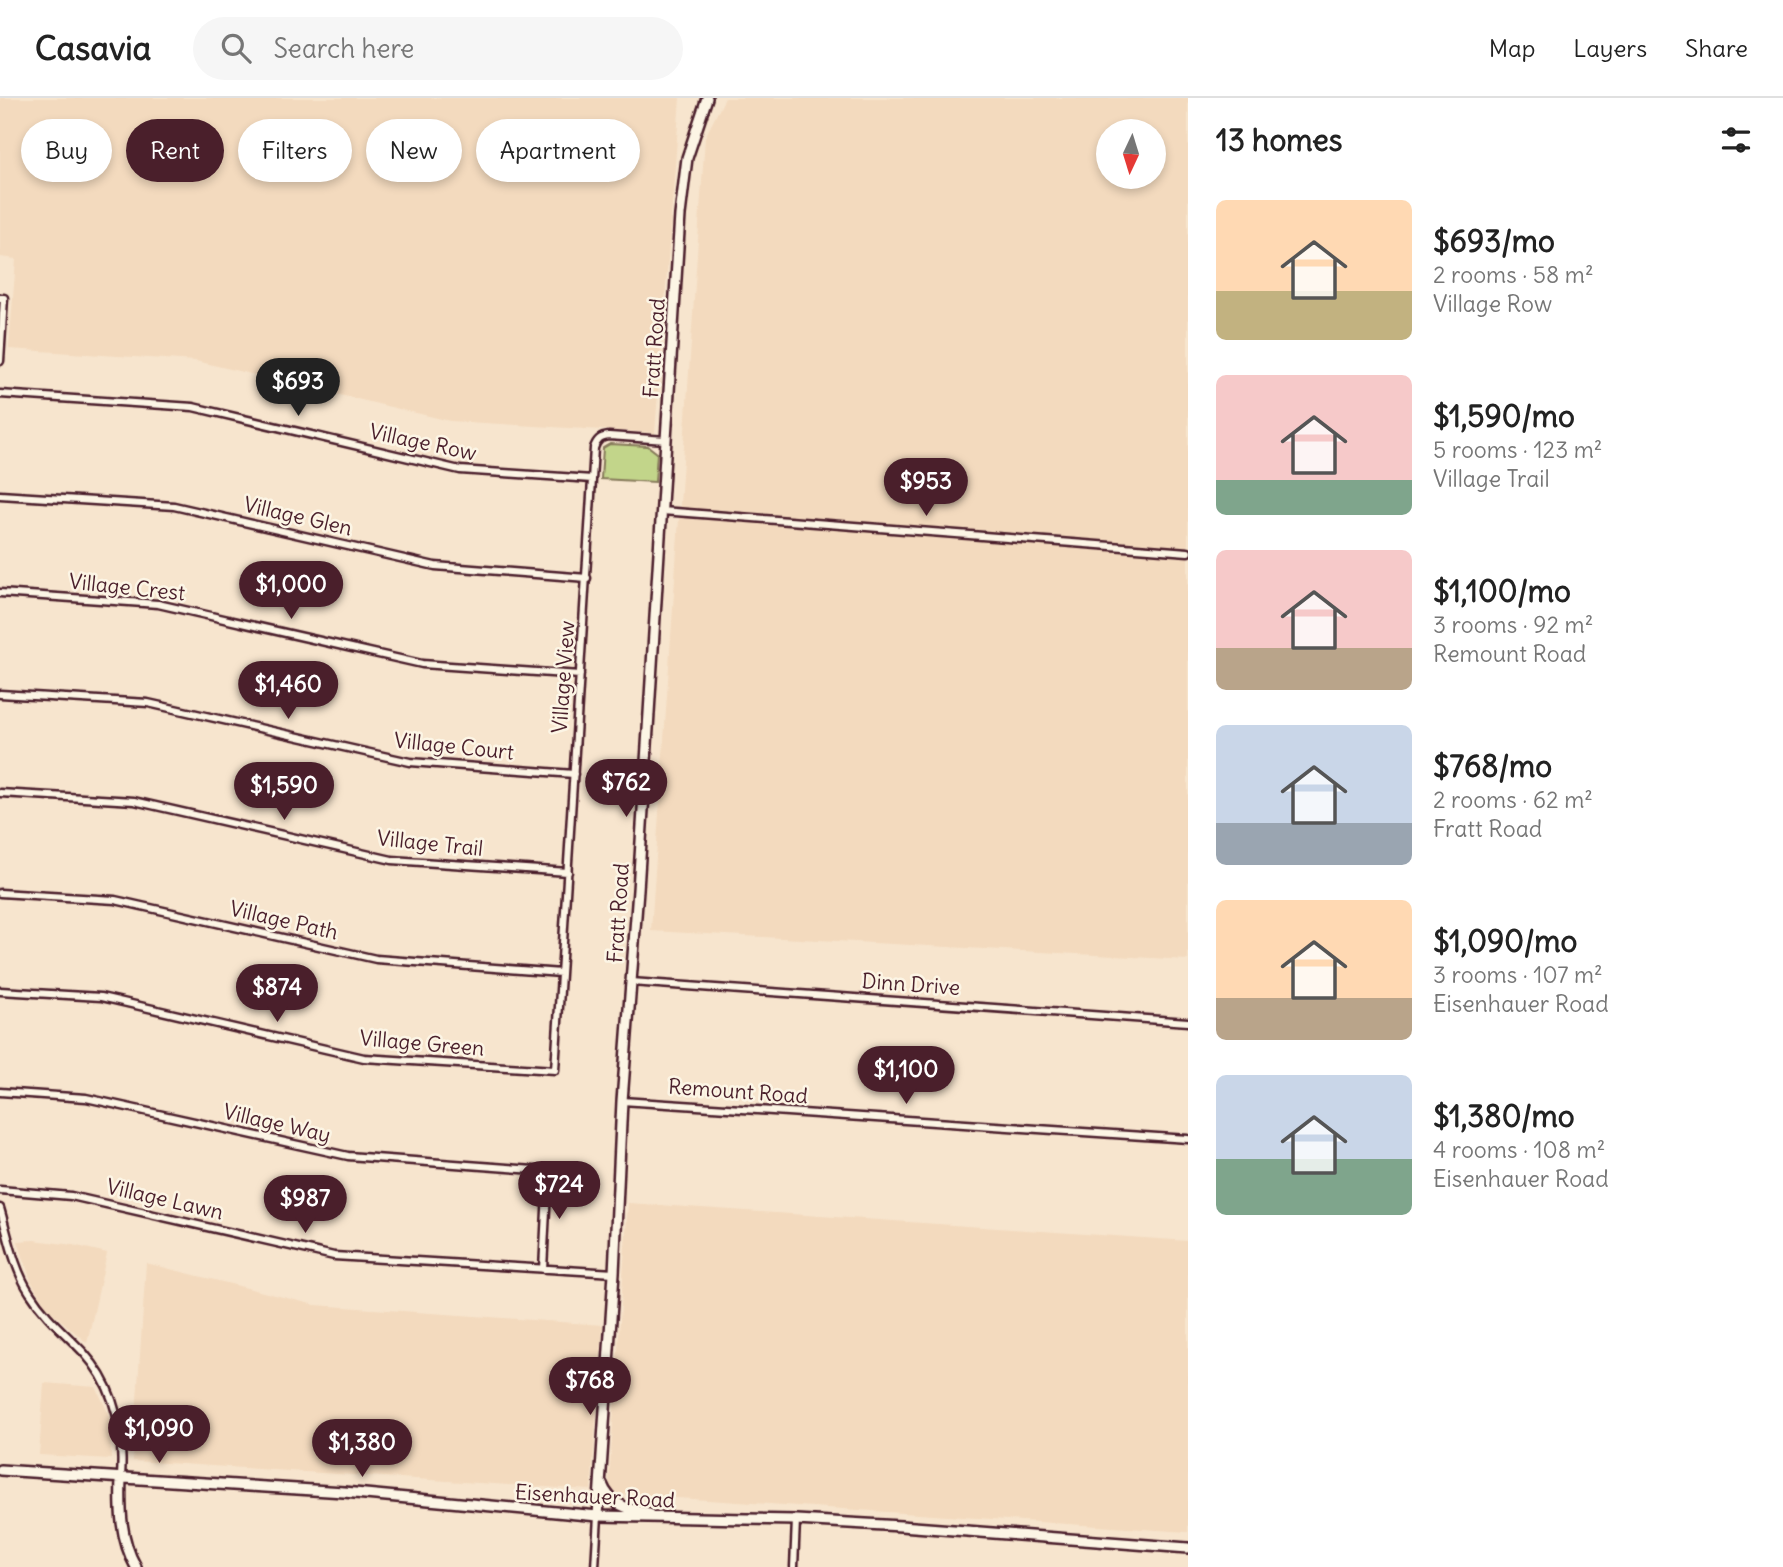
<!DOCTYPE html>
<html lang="en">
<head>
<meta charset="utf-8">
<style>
	body { margin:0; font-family:Delius,sans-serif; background:#f6f6f6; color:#222; height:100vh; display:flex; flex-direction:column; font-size:26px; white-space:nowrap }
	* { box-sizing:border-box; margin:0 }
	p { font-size:23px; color:#767676 }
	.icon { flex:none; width:38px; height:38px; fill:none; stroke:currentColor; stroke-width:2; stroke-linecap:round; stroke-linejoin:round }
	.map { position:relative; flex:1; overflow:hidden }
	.panel { display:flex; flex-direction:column; background:#fff; width:595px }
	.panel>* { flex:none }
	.hud { position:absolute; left:21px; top:21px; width:665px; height:63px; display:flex; gap:14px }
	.needle { width:46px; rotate:184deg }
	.buttons { position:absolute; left:1096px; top:21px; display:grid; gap:14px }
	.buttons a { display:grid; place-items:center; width:70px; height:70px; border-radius:50%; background:#fff; box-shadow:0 4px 10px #0003; font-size:35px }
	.price { position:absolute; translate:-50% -60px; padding:0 16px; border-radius:24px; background:#4a1f2b; color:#fff; font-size:23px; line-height:46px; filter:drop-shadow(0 2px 4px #0008) }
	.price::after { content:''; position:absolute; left:50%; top:42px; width:21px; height:16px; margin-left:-10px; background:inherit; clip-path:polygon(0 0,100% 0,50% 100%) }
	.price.on { background:#222; color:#fff }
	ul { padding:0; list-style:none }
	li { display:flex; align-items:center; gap:21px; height:175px; padding:0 28px }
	li span { display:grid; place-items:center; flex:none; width:196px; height:140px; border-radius:10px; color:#555 }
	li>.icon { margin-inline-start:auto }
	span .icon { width:84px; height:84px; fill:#fffc; stroke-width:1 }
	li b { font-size:30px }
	h2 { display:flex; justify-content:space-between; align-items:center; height:84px; padding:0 28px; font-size:30px }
	.pill { padding:0 24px; border-radius:32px; background:#fff; box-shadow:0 4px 10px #0003; font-size:24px; line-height:63px }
	.pill.on { background:#4a1f2b; color:#fff }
	header { display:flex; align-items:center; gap:42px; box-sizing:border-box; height:98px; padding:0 35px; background:#fff; border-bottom:2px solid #e0e0e0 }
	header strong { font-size:33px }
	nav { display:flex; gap:38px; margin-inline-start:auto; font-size:24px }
	.search { width:490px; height:63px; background:#f6f6f6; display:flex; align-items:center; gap:18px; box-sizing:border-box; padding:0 24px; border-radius:38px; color:#767676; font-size:26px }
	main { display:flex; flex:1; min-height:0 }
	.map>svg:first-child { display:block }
	.built { fill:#f3dabe; fill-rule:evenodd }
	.green { fill:#c2d58a; stroke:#867a5a; stroke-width:2 }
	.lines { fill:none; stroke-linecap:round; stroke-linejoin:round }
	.street-casing { stroke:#4a1f2b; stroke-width:11 }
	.secondary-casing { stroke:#4a1f2b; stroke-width:14 }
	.street { stroke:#fcf5e5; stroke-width:6 }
	.secondary { stroke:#fcf5e5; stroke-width:9 }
	.labels { text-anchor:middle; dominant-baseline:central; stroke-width:5; stroke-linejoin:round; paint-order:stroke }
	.street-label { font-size:21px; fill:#4a1f2b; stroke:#fcf5e5 }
</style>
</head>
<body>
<header>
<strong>Casavia</strong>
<div class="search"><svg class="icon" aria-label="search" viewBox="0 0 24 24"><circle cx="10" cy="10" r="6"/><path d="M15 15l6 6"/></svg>Search here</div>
<nav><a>Map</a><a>Layers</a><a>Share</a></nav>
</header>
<main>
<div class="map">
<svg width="1188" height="1469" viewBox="0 0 1188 1469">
	<rect width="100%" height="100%" fill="#f7e5ce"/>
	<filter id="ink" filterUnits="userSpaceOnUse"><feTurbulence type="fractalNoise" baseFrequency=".0143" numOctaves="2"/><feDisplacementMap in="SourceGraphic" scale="14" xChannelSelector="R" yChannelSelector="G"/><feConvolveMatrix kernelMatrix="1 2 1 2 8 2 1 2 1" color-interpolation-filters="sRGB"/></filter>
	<g filter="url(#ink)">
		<!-- built -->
		<path class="built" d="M0,0H680L655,335L450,323L196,263L9,251L16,161L0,159Z
			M725,0H1188V862L651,833L705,39ZM1108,33H1153V79H1108Z
			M628,1105L1188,1143V1434L617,1396L611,1390L609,1382Z
			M34,1142L73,1147L107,1155L87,1245L47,1210L31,1183L18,1143Z
			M146,1165L315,1207L603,1227L591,1392L133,1363Z
			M44,1285L96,1289L110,1319L111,1361L39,1357Z"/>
		<!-- green -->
		<path class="green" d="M610,346L648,348L657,355L655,384L601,381L603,350Z"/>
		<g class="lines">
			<defs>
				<path id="street" d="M0,200H4L0,263
					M0,296L193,309L460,372L592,381
					M0,397L174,408L435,468L587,480
					M662,413L1188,454
					M0,495L158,506L422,566L580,577
					M0,596L148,605L410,664L574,676
					M0,695L134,703L392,762L568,774
					M0,795L115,802L376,861L561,875
					M631,884L1188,924
					M0,893L101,899L364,960L555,972L594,350C597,342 600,339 609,338L666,342
					M0,994L86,1000L348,1058L548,1073L543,1171
					M622,1003L1188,1041
					M0,1092L71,1098L334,1158L614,1175
					M0,1110C8,1137 14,1171 30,1195C45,1219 65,1235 84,1255C116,1290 124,1334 121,1379
					M595,1469L598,1418
					M794,1469L796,1422"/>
				<path id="secondary" d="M0,1372L344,1394L598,1418L796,1422L901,1428L1188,1450
					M121,1379C120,1411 120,1441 136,1469
					M602,1386C610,1407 628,1411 649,1416
					M598,1418L614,1175L622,1003L638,792L680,117L687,60L707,0"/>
			</defs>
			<!-- street casing -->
			<use href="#street" class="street-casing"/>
			<!-- secondary casing -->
			<use href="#secondary" class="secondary-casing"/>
			<!-- street -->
			<use href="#street" class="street"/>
			<!-- secondary -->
			<use href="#secondary" class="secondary"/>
		</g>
	</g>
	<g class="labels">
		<!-- street labels -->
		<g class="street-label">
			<text transform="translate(654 250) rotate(-86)">Fratt Road</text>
			<text transform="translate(423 344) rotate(12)">Village Row</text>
			<text transform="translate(298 418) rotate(13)">Village Glen</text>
			<text transform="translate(127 489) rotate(6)">Village Crest</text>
			<text transform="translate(563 579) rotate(-86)">Village View</text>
			<text transform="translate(454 648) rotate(6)">Village Court</text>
			<text transform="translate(430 745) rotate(6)">Village Trail</text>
			<text transform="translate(618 815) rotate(-86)">Fratt Road</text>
			<text transform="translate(284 822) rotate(13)">Village Path</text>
			<text transform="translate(911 886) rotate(4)">Dinn Drive</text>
			<text transform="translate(422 945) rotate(5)">Village Green</text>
			<text transform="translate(738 993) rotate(4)">Remount Road</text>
			<text transform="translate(277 1025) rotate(13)">Village Way</text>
			<text transform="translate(165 1101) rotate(13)">Village Lawn</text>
			<text transform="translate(595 1398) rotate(3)">Eisenhauer Road</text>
		</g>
	</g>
</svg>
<div class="buttons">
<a><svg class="needle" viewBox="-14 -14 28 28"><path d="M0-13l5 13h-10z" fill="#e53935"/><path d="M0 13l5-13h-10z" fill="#767676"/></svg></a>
</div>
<b class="price on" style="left:298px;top:320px">$693</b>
<b class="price" style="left:926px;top:420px">$953</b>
<b class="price" style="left:291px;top:523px">$1,000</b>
<b class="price" style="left:288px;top:623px">$1,460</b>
<b class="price" style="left:626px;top:721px">$762</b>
<b class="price" style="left:284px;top:724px">$1,590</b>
<b class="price" style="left:277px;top:926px">$874</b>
<b class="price" style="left:906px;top:1008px">$1,100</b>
<b class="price" style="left:559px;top:1123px">$724</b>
<b class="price" style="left:305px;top:1137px">$987</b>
<b class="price" style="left:590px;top:1319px">$768</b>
<b class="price" style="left:159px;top:1367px">$1,090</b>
<b class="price" style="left:362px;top:1381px">$1,380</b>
<div class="hud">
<a class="pill">Buy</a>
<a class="pill on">Rent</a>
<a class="pill">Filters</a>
<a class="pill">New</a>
<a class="pill">Apartment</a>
</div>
</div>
<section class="panel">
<h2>13 homes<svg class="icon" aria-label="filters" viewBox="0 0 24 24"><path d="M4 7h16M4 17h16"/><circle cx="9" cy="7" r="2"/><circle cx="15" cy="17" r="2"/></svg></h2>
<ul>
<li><span style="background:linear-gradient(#ffd9b3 65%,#c2b280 0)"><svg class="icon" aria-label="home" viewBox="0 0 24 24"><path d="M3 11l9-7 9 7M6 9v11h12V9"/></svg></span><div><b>$693/mo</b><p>2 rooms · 58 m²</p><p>Village Row</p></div></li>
<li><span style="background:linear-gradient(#f6c9c9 75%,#7fa58c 0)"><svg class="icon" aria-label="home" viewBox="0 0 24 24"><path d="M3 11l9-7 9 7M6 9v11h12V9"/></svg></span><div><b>$1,590/mo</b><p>5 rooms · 123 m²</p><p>Village Trail</p></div></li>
<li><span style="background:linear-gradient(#f6c9c9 70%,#b9a48a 0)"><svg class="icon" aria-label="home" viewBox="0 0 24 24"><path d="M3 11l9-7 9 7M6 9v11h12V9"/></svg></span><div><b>$1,100/mo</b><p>3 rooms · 92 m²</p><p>Remount Road</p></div></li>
<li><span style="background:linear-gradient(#c9d6e8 70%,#9aa5b1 0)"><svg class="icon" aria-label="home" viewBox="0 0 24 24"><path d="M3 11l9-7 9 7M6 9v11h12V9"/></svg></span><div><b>$768/mo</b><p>2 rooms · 62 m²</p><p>Fratt Road</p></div></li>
<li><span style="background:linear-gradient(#ffd9b3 70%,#b9a48a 0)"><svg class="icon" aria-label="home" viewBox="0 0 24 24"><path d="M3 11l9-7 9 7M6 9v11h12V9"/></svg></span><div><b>$1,090/mo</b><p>3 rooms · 107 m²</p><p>Eisenhauer Road</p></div></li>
<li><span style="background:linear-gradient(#c9d6e8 60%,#7fa58c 0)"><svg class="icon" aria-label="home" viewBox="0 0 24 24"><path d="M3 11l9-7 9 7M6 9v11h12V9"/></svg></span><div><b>$1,380/mo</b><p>4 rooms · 108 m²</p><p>Eisenhauer Road</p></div></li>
</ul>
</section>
</main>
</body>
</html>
